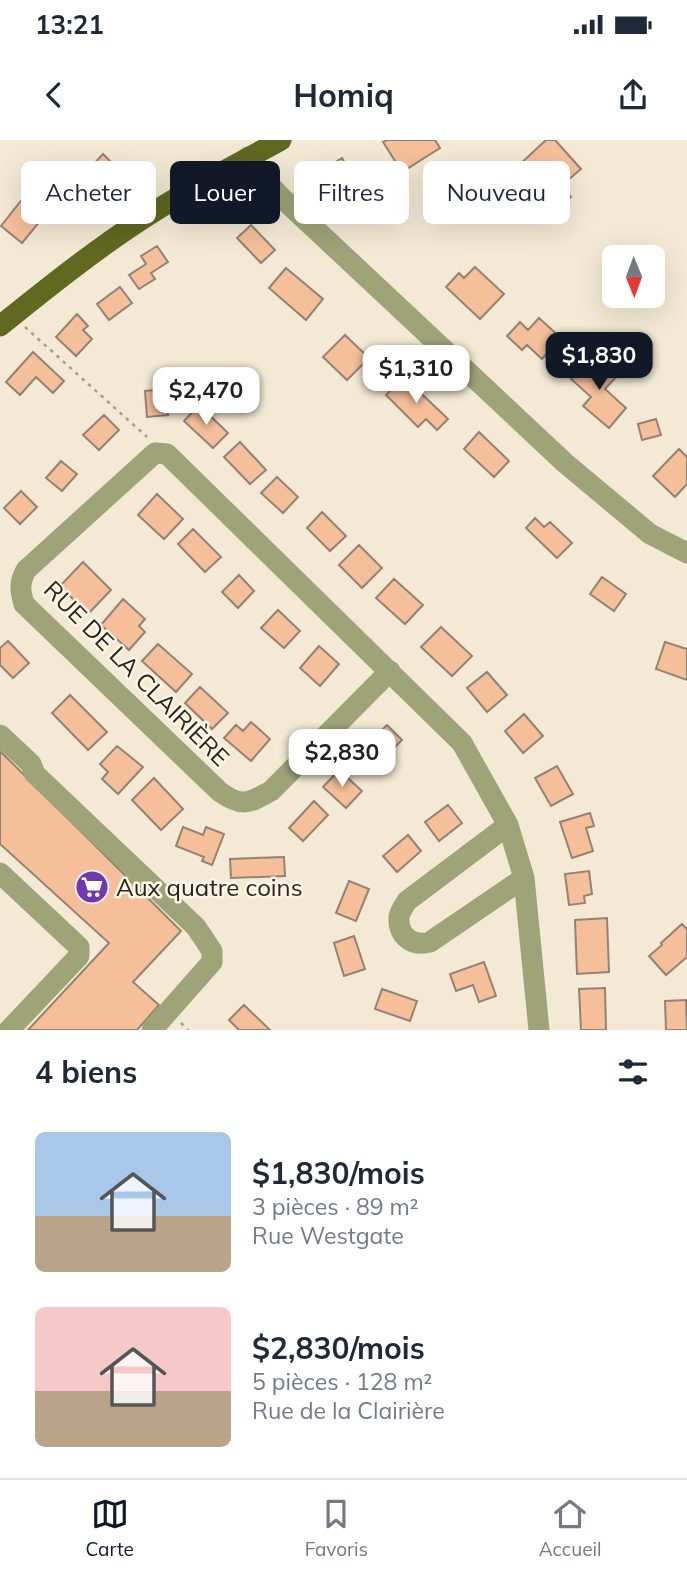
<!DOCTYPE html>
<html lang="fr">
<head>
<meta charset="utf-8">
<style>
	body { margin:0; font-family:Mulish,sans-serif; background:#f2f2f3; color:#1f2937; height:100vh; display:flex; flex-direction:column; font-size:26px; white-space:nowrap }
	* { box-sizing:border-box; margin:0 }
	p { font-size:23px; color:#747a83 }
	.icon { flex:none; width:38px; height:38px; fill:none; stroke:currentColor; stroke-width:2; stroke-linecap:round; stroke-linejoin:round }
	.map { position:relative; height:890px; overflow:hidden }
	.panel { display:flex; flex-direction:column; background:#fff; flex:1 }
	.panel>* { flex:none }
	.guide { position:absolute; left:21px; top:21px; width:646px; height:63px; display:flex; gap:14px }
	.needle { width:46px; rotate:179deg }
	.tools { position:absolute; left:602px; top:105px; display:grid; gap:14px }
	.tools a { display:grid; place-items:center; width:63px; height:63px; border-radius:10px; background:#fff; box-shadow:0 7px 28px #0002; font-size:35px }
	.price { position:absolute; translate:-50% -60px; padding:0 16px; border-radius:14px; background:#fff; color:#222; font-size:23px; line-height:46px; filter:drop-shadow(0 2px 4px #0008) }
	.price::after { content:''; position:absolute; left:50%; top:42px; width:21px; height:16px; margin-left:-10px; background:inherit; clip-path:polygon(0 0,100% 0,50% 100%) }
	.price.active { background:#111827; color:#fff }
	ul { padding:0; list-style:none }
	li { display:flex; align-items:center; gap:21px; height:175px; padding:0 35px }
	li span { display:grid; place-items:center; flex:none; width:196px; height:140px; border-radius:10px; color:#555 }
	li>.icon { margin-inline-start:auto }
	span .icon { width:84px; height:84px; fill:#fffc; stroke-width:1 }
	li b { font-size:30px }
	h2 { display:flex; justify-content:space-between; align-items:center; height:84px; padding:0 35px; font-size:30px }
	.tag { padding:0 24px; border-radius:10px; background:#fff; box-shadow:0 7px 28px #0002; font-size:24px; line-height:63px }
	.tag.active { background:#111827; color:#fff }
	.status { display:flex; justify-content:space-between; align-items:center; height:49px; padding:0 35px; background:#fff; direction:ltr }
	.status svg { height:19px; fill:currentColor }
	header { display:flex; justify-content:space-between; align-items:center; height:91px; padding:0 35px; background:#fff; font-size:32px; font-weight:700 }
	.tab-bar { display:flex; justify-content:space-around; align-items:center; height:98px; border-top:2px solid #e0e1e3; background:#fff; font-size:19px; color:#747a83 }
	.tab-bar a { display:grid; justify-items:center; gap:4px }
	.tab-bar .active { color:#111827 }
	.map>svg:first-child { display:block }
	.building { fill:#f5bf99; stroke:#948275; stroke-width:2 }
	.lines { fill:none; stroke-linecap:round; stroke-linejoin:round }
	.path { stroke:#a69e8e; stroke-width:2.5; stroke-dasharray:3.5 5; stroke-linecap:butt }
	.minor { stroke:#9ea477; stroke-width:21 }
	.major { stroke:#61681f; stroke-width:21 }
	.labels { text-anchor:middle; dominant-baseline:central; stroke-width:5; stroke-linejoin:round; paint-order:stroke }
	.street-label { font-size:24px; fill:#28241c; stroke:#fef6e6 }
	.poi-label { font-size:24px; fill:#28241c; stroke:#fef6e6; text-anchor:start }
</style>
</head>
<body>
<div class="status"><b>13:21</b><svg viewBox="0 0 49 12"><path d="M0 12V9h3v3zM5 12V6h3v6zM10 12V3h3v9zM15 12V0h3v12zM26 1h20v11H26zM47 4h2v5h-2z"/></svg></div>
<header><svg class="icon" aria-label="back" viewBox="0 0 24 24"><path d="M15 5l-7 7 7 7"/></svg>Homiq<svg class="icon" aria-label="share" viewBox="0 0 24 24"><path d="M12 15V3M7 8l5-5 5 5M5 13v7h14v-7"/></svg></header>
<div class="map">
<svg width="687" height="890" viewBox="0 0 687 890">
	<rect width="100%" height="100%" fill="#f3e9d4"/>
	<!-- building -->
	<path class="building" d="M387,0H435L440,8L402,32L383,2Z
		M546,0H555L581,29L561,46L571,57L560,67L544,50L541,52L519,25Z
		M103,14L120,31L96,56L79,40Z
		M342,18L361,52L342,63L323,29Z
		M24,57L46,74L22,103L1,86Z
		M251,85L275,110L261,123L237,98Z
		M157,106L168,122L151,133L155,139L139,149L129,135L146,124L141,116Z
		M475,127L504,154L480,179L446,147L459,133L464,138Z
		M286,128L323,159L306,180L269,148Z
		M120,147L132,163L109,180L97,164Z
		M77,174L88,186L83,190L92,199L76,216L56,197Z
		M539,178L561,198L542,219L527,205L522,210L507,196L520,182L528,190Z
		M345,195L369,218L347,240L323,217Z
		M33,212L64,241L53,253L36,237L20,255L6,242Z
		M591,216L616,237L605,249L626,268L609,288L583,266L591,257L571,239Z
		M404,237L448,279L437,290L426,279L418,287L386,255Z
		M165,249L168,275L147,277L145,251Z
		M199,265L228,293L213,308L184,281Z
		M104,275L119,290L99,310L83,295Z
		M656,279L661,295L642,300L638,284Z
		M479,292L509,321L494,337L464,309Z
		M240,302L266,330L250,344L224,317Z
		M679,309L687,317V344L675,357L653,336Z
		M61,321L77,334L62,351L46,338Z
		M277,337L298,357L283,373L261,353Z
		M21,351L37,367L20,384L4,368Z
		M157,354L183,379L164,399L138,375Z
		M322,372L346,396L330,411L307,388Z
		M535,378L544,387L550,382L572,403L557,418L526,388Z
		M193,389L221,417L205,432L178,404Z
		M359,405L382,428L362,448L339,425Z
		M83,422L111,450L88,474L60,446Z
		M239,435L254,451L238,468L222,452Z
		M602,437L626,454L614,471L590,454Z
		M394,439L423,465L405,484L376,458Z
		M123,459L145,479L139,486L145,492L129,510L101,485Z
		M278,470L300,491L284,508L261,488Z
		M441,487L472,516L452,536L421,507Z
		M8,501L29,523L13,538L0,525V508Z
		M665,502L687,509V540L656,529Z
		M158,504L192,534L176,552L142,521Z
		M319,506L339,524L320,546L300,528Z
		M487,532L507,555L487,572L467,548Z
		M200,547L228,573L212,589L185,563Z
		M70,555L107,592L88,610L52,573Z
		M524,574L543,596L523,613L505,591Z
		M251,582L270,599L251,621L224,598L236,585L243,591Z
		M387,585L402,600L377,625L362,610Z
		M117,606L143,627L118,654L102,639L108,632L100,624Z
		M0,611L181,791L133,842L159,865L137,890H28L109,803L0,704Z
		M557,626L573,654L551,666L535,638Z
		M339,630L362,651L346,668L323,647Z
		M154,638L183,669L161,690L132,660Z
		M314,661L328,675L303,701L289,688Z
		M448,665L462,683L439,701L425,682Z
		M590,673L594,686L586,688L593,711L572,718L560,682Z
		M183,687L203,695L206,687L224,694L212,725L202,721L204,717L176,706Z
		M408,695L421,711L397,732L383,716Z
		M284,717L285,736L231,738L230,719Z
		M589,731L592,754L584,756L585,763L569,765L565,734Z
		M349,741L369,749L356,781L336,773Z
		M607,778L609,832L577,834L575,780Z
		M682,784L687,789V817L666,835L649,816L662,805L661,803Z
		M354,796L365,829L344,836L334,803Z
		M484,822L496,856L479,862L473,845L456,851L450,834Z
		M605,848L606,890H581L579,849Z
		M382,849L417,861L410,881L375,869Z
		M686,860L687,890H666L665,861Z
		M244,865L270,890H239L229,880Z"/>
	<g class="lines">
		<!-- path -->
		<path class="path" d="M25,187L147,297
			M181,883L188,890"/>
		<!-- minor -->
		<path class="minor" d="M248,17L259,34L281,57L565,323L650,394L687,413
			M390,531L271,651C248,663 243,668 220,652L24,464C20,450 19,443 26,430L155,313L167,314L462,603L508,685L524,738L539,890
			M0,595L31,624L35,634L196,787L212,811V822L152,890
			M508,685L407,761C404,766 400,771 399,777C398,796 412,807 430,802L524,738
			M0,733L79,807V816L9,890"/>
		<!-- major -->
		<path class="major" d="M0,186C46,149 92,112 141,80C186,50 234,26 281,0"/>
	</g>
	<!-- icons -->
	<defs>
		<symbol id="supermarket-disc" viewBox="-11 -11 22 22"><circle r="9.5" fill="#7139af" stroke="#fef6e6"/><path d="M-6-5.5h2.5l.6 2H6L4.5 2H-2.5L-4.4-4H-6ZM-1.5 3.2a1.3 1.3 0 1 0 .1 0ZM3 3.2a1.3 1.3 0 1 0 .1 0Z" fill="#fff"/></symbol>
	</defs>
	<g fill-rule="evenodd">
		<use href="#supermarket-disc" x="73" y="728" width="38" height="38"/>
	</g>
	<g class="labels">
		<!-- street labels -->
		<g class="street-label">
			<text transform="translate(137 533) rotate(45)">RUE DE LA CLAIRIÈRE</text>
		</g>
		<!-- poi labels -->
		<g class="poi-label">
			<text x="116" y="747">Aux quatre coins</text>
		</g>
	</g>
</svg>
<div class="tools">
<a><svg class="needle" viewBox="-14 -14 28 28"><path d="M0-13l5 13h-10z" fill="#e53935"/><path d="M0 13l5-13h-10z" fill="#747a83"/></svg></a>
</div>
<b class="price active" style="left:599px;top:252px">$1,830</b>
<b class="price" style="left:416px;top:265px">$1,310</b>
<b class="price" style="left:206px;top:287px">$2,470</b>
<b class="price" style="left:342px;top:649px">$2,830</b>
<div class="guide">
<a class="tag">Acheter</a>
<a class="tag active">Louer</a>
<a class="tag">Filtres</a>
<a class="tag">Nouveau</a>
</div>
</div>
<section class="panel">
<h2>4 biens<svg class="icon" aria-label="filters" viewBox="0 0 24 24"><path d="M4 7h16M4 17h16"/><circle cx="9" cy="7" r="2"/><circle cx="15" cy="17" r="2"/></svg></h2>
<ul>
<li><span style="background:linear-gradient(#a9c7e8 60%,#b9a48a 0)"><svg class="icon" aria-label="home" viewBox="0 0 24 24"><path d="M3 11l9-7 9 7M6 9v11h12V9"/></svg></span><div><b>$1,830/mois</b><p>3 pièces · 89 m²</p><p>Rue Westgate</p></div></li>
<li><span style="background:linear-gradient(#f6c9c9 60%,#b9a48a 0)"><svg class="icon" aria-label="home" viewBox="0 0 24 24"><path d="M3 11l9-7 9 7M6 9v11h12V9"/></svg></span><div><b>$2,830/mois</b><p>5 pièces · 128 m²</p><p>Rue de la Clairière</p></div></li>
</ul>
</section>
<nav class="tab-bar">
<a class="active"><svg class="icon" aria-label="map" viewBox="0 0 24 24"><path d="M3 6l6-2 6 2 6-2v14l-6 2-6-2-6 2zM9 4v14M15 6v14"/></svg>Carte</a>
<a><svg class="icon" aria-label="saved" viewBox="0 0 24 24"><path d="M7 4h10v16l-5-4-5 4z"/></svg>Favoris</a>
<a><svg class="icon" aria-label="home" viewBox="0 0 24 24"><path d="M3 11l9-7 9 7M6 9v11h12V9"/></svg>Accueil</a>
</nav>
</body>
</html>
